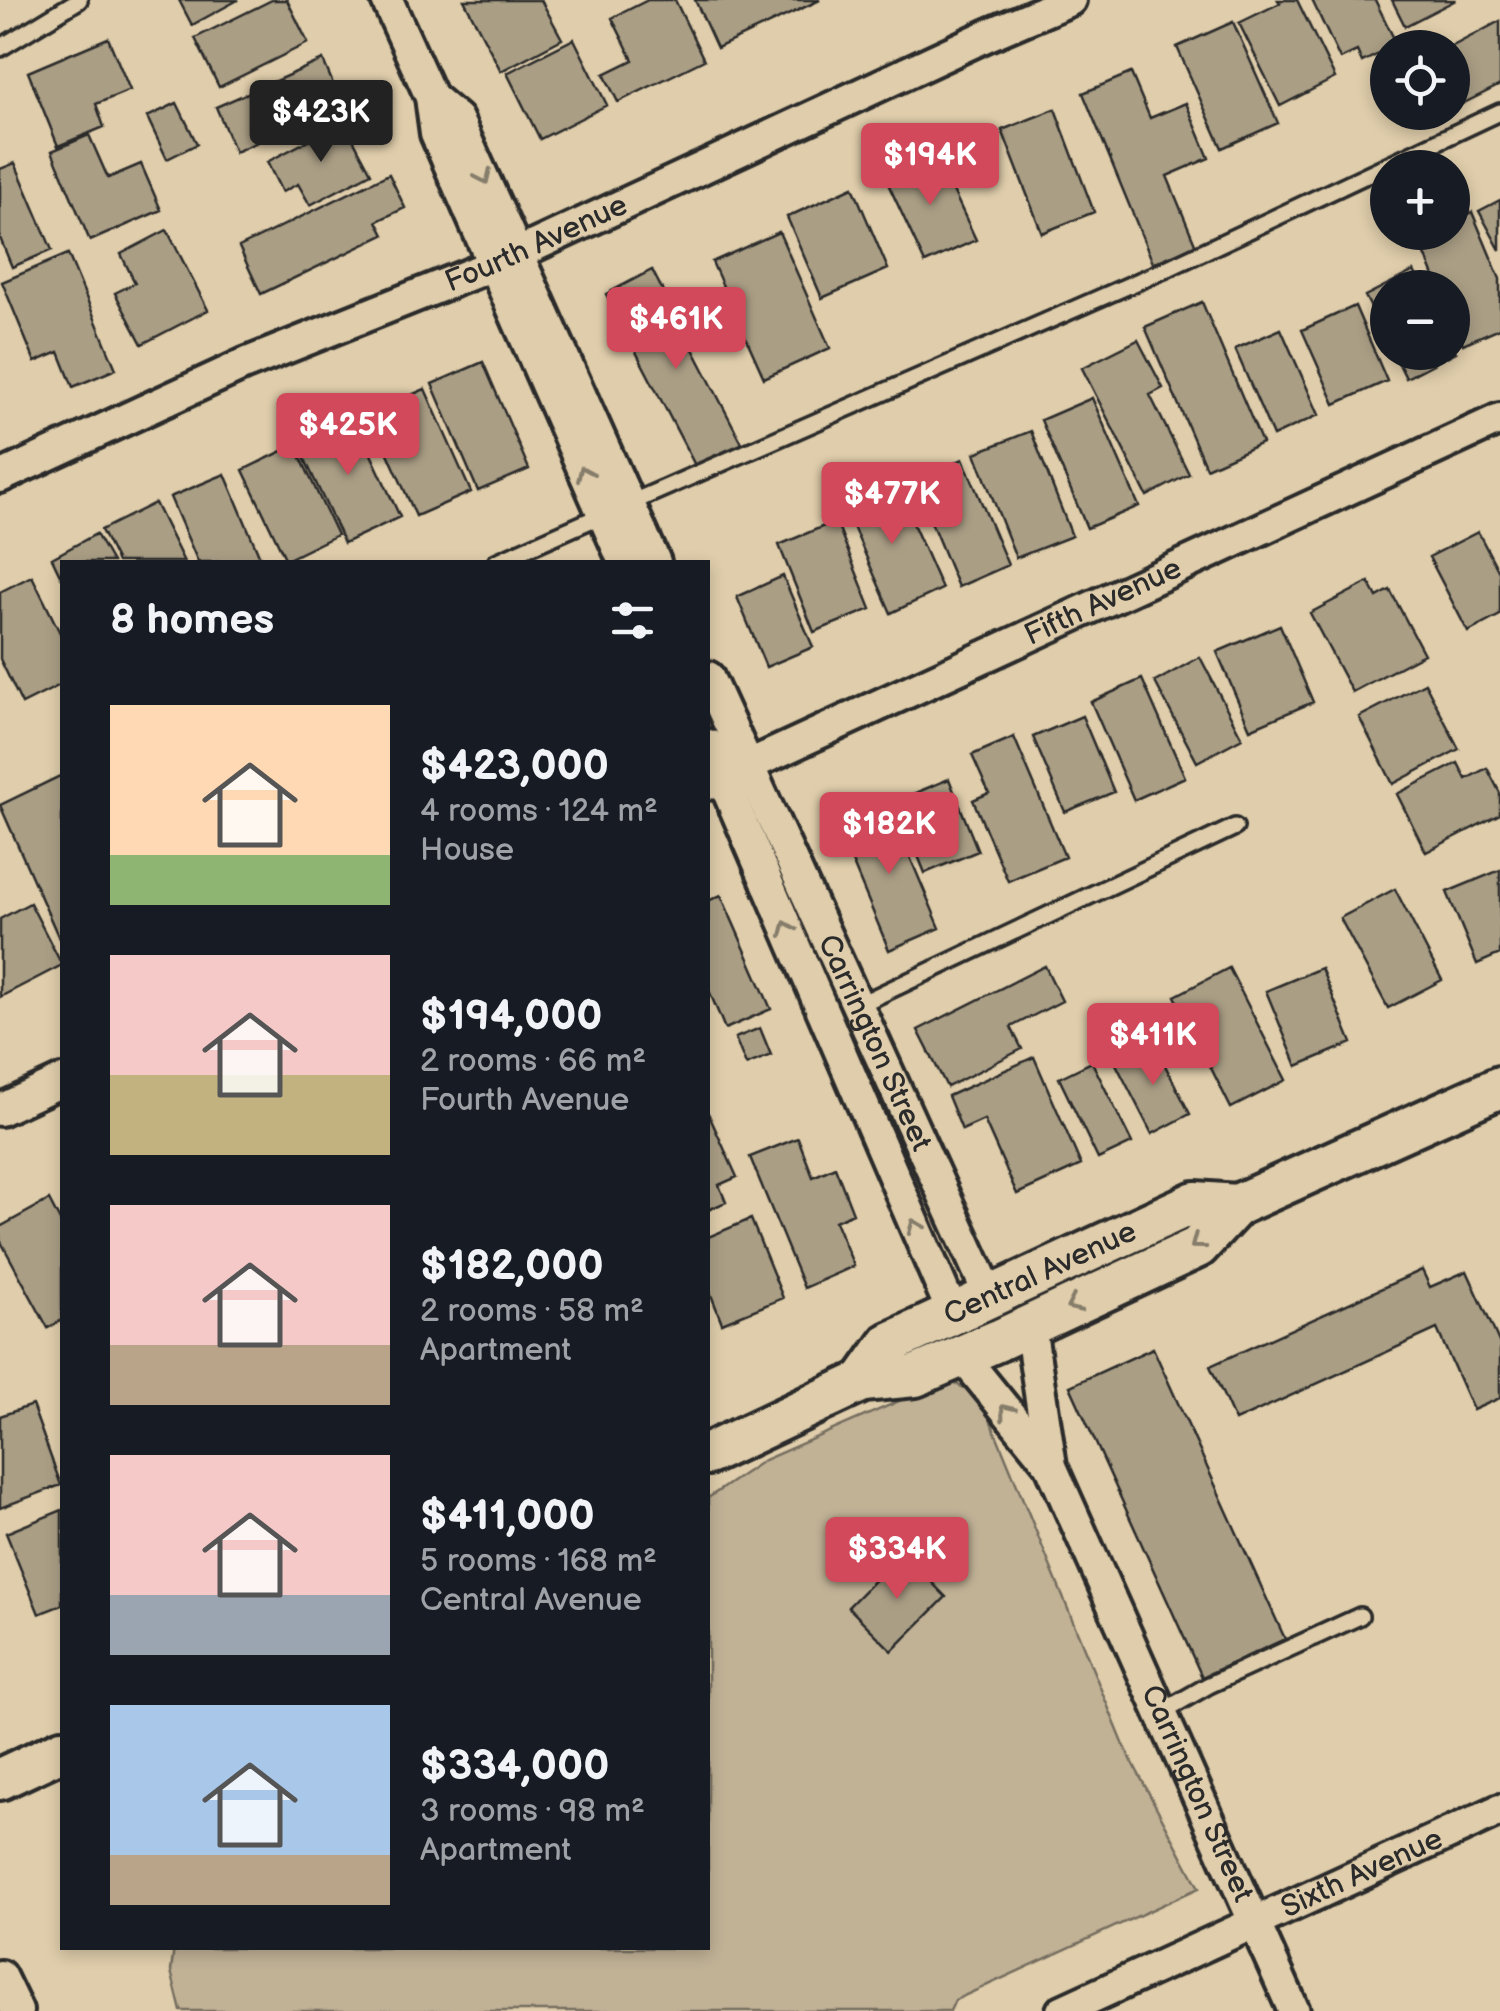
<!DOCTYPE html>
<html lang="en">
<head>
<meta charset="utf-8">
<style>
	body { margin:0; font-family:"Balsamiq Sans",sans-serif; background:#242831; color:#f1f3f6; height:100vh; display:flex; flex-direction:column; font-size:38px; white-space:nowrap }
	* { box-sizing:border-box; margin:0 }
	p { font-size:32px; color:#9ea1a6 }
	.icon { flex:none; width:55px; height:55px; fill:none; stroke:currentColor; stroke-width:2; stroke-linecap:round; stroke-linejoin:round }
	.map { position:relative; flex:1; overflow:hidden }
	.panel { position:absolute; left:60px; top:560px; width:650px; height:1390px; display:flex; flex-direction:column; background:#171b24; border-radius:0px; box-shadow:0 5px 15px #0003 }
	.panel>* { flex:none }
	.buttons { position:absolute; left:1370px; top:30px; display:grid; gap:20px }
	.buttons a { display:grid; place-items:center; width:100px; height:100px; border-radius:50%; background:#171b24; box-shadow:0 5px 15px #0003; font-size:50px }
	.price { position:absolute; translate:-50% -85px; padding:0 22px; border-radius:10px; background:#d1495b; color:#fff; font-size:32px; line-height:65px; filter:drop-shadow(0 2px 5px #0008) }
	.price::after { content:''; position:absolute; left:50%; top:60px; width:30px; height:22px; margin-left:-15px; background:inherit; clip-path:polygon(0 0,100% 0,50% 100%) }
	.price.on { background:#222; color:#fff }
	ul { padding:0; list-style:none }
	li { display:flex; align-items:center; gap:30px; height:250px; padding:0 50px }
	li span { display:grid; place-items:center; flex:none; width:280px; height:200px; border-radius:0px; color:#555 }
	li>.icon { margin-inline-start:auto }
	span .icon { width:120px; height:120px; fill:#fffc; stroke-width:1 }
	li b { font-size:42px }
	h2 { display:flex; justify-content:space-between; align-items:center; height:120px; padding:0 50px; font-size:42px }
	.map>svg:first-child { display:block }
	.green { fill:#c1b296; stroke:#766e60; stroke-width:2.5 }
	.building { fill:#aa9e85; stroke:#2b2b2b; stroke-width:2.5 }
	.lines { fill:none; stroke-linecap:round; stroke-linejoin:round }
	.lane-casing { stroke:#2b2b2b; stroke-width:22 }
	.street-casing { stroke:#2b2b2b; stroke-width:38 }
	.secondary-casing { stroke:#2b2b2b; stroke-width:48 }
	.lane { stroke:#dfcdab; stroke-width:15 }
	.street { stroke:#dfcdab; stroke-width:30 }
	.secondary { stroke:#dfcdab; stroke-width:40 }
	.oneway { stroke:#857c6b }
	.labels { text-anchor:middle; dominant-baseline:central; stroke-width:9; stroke-linejoin:round; paint-order:stroke }
	.street-label { font-size:30px; fill:#2b2b2b; stroke:#dfcdab }
</style>
</head>
<body>
<div class="map">
<svg width="1500" height="2011" viewBox="0 0 1500 2011">
	<rect width="100%" height="100%" fill="#dfcdab"/>
	<filter id="ink" filterUnits="userSpaceOnUse"><feTurbulence type="fractalNoise" baseFrequency=".01" numOctaves="2"/><feDisplacementMap in="SourceGraphic" scale="20" xChannelSelector="R" yChannelSelector="G"/><feConvolveMatrix kernelMatrix="1 2 1 2 8 2 1 2 1" color-interpolation-filters="sRGB"/></filter>
	<g filter="url(#ink)">
		<!-- green -->
		<path class="green" d="M947,1380L980,1395L1125,1748L1199,1888L955,2000L950,2011H181L171,1971L174,1948H708V1498L764,1460Z"/>
		<!-- building -->
		<path class="building" d="M179,0H238L192,25Z
			M272,0H287L308,43L219,87L195,38Z
			M464,0H541L562,39L501,71Z
			M648,0H675L704,60L618,102L604,74L633,60L612,18Z
			M695,0H820L717,48Z
			M1278,0H1297L1335,78L1280,106L1239,23L1280,3Z
			M1312,0H1375L1397,45L1362,62L1357,51L1340,59Z
			M1392,0H1456L1405,26Z
			M1500,21V85L1452,109V48H1449Z
			M1233,22L1278,123L1222,148L1177,47Z
			M108,38L130,90L96,104L104,127L58,146L28,72Z
			M574,39L607,105L540,139L507,73Z
			M323,60L342,105L235,152L216,107Z
			M1131,73L1150,118L1186,103L1209,158L1167,176L1196,246L1153,263L1083,93Z
			M177,103L197,144L167,159L147,117Z
			M1055,109L1094,212L1042,233L1002,130Z
			M344,122L371,173L310,205L298,184L282,192L267,162Z
			M89,135L108,178L141,164L161,210L90,241L52,151Z
			M970,142L984,170L957,183L943,155Z
			M935,152L976,240L925,263L884,175Z
			M15,163L52,250L12,267L0,238V169Z
			M389,174L405,208L377,221L384,235L261,294L239,247Z
			M853,187L888,269L822,298L787,217Z
			M1500,200V250L1479,211Z
			M1472,212L1500,279V328L1463,344L1452,319V288H1439L1417,235L1452,232V220Z
			M167,230L208,310L142,344L115,293L135,283L121,254Z
			M779,232L830,348L764,378L712,262Z
			M68,254L116,369L73,387L59,352L35,362L2,282Z
			M652,270L745,449L699,473L606,294Z
			M1414,271L1423,288H1388V341L1365,296Z
			M1202,302L1262,443L1206,468L1145,327Z
			M1355,306L1387,381L1335,404L1302,330Z
			M1281,329L1319,415L1273,436L1235,349Z
			M1138,340L1163,388L1150,395L1189,474L1147,496L1082,368Z
			M1452,346L1456,352L1406,378L1393,352H1452Z
			M483,362L529,469L478,491L432,384Z
			M425,389L471,492L416,516L370,413Z
			M1092,398L1139,506L1087,528L1041,420Z
			M352,413L400,517L344,543L296,440Z
			M1031,431L1072,536L1016,558L975,453Z
			M295,445L337,535L286,560L243,470Z
			M963,459L1008,565L958,587L914,481Z
			M225,474L262,562H198L170,497Z
			M894,481L942,589L891,613L843,504Z
			M155,503L184,562H117L101,530Z
			M836,521L871,609L814,632L779,545Z
			M1478,532L1500,574V615L1468,632L1429,557Z
			M96,534L112,562H62V579L52,558Z
			M32,576L62,637V684L22,704L0,659V592Z
			M783,576L813,647L766,667L737,597Z
			M1369,582L1377,597L1390,590L1424,654L1352,692L1310,613Z
			M1280,625L1313,702L1250,729L1217,652Z
			M1200,657L1242,738L1197,762L1155,682Z
			M1142,679L1185,777L1134,800L1091,702Z
			M1425,683L1459,749L1393,784L1359,717Z
			M1082,716L1114,792L1065,812L1033,737Z
			M1014,737L1065,857L1008,881L973,800L989,793L972,755Z
			M1458,763L1466,779L1487,768L1500,793V814L1426,852L1397,794Z
			M62,775V945L0,805Z
			M949,779L978,851L925,873L896,801Z
			M888,805L940,928L889,950L837,826Z
			M1500,870V954L1477,964L1447,892Z
			M1395,889L1442,980L1388,1008L1340,918Z
			M721,895L771,1009L725,1029L708,988V901Z
			M30,903L62,965L0,997V919Z
			M1045,966L1062,1001L1011,1027L1022,1049L947,1087L918,1030Z
			M1229,968L1286,1080L1231,1108L1175,996Z
			M1321,968L1352,1043L1297,1066L1266,991Z
			M760,1028L771,1055L746,1065L735,1038Z
			M1153,1042L1190,1114L1152,1134L1115,1062Z
			M1034,1057L1081,1165L1017,1194L984,1120L962,1130L948,1096Z
			M1092,1062L1132,1143L1098,1159L1059,1078Z
			M708,1113L737,1177L719,1185L726,1202L708,1210Z
			M798,1138L813,1177L835,1167L853,1213L835,1221L854,1266L804,1288L750,1157Z
			M49,1200L62,1225V1320L48,1328L0,1240V1227Z
			M751,1219L783,1298L722,1323L708,1287V1237Z
			M1422,1270L1430,1287L1467,1271L1500,1344V1398L1473,1410L1437,1329L1235,1421L1210,1366Z
			M1153,1348L1285,1639L1202,1677L1070,1386Z
			M32,1405L61,1485L0,1508V1416Z
			M62,1510V1605L39,1614L6,1533Z
			M902,1552L946,1597L892,1651L848,1607Z"/>
		<g class="lines">
			<defs>
				<path id="lane" d="M0,48L79,0
					M628,504L1164,270L1500,112
					M496,562L602,515
					M856,1006L1235,827
					M1160,1713L1209,1685L1360,1616"/>
				<g id="street">
					<path d="M387,0L431,97L436,134L624,562"/>
					<path d="M431,97L457,119L655,562"/>
					<path id="s1" d="M0,477L245,364L493,265L988,35L1070,0"/>
					<path id="s2" d="M708,677L991,1299"/>
					<path d="M708,745L954,1316"/>
					<path id="s3" d="M708,784L1500,419"/>
					<path d="M0,1110L62,1081"/>
					<path id="s4" d="M1030,1326L1051,1466L1294,2011"/>
					<path d="M962,1356L1049,1463"/>
					<path d="M0,1976L17,2011"/>
					<path id="s5" d="M1062,2011L1500,1810"/>
				</g>
				<g id="secondary">
					<path id="s6" d="M863,1381L890,1343L1195,1202L1237,1205"/>
					<path d="M708,1454L863,1381L915,1376L999,1340L1198,1247L1237,1205L1500,1087"/>
					<path d="M0,1779L62,1750"/>
				</g>
			</defs>
			<!-- lane casing -->
			<use href="#lane" class="lane-casing"/>
			<!-- street casing -->
			<use href="#street" class="street-casing"/>
			<!-- secondary casing -->
			<use href="#secondary" class="secondary-casing"/>
			<!-- lane -->
			<use href="#lane" class="lane"/>
			<!-- street -->
			<use href="#street" class="street"/>
			<!-- secondary -->
			<use href="#secondary" class="secondary"/>
		</g>
		<!-- one-way arrows -->
		<defs><path id="oneway-chevron" d="M-2-3.5L2.5 0L-2 3.5" fill="none" stroke-width="1.6" stroke-linecap="round" stroke-linejoin="round" transform="scale(2.5)"/></defs>
		<g class="oneway">
			<use href="#oneway-chevron" transform="translate(484 177) rotate(65)"/>
			<use href="#oneway-chevron" transform="translate(584 473) rotate(-114)"/>
			<use href="#oneway-chevron" transform="translate(787 928) rotate(-113)"/>
			<use href="#oneway-chevron" transform="translate(915 1226) rotate(-113)"/>
			<use href="#oneway-chevron" transform="translate(1197 1243) rotate(143)"/>
			<use href="#oneway-chevron" transform="translate(1073 1305) rotate(155)"/>
			<use href="#oneway-chevron" transform="translate(1006 1411) rotate(-129)"/>
		</g>
	</g>
	<g class="labels">
		<!-- street labels -->
		<g class="street-label">
			<text stroke="none"><textPath href="#s1" startOffset="585">Fourth Avenue</textPath></text>
			<text stroke="none"><textPath href="#s3" startOffset="435">Fifth Avenue</textPath></text>
			<text stroke="none"><textPath href="#s2" startOffset="402">Carrington Street</textPath></text>
			<text stroke="none"><textPath href="#s6" startOffset="212">Central Avenue</textPath></text>
			<text stroke="none"><textPath href="#s4" startOffset="500">Carrington Street</textPath></text>
			<text stroke="none"><textPath href="#s5" startOffset="330">Sixth Avenue</textPath></text>
		</g>
	</g>
</svg>
<div class="buttons">
<a><svg class="icon" aria-label="locate" viewBox="0 0 24 24"><circle cx="12" cy="12" r="6"/><path d="M12 2v4M12 18v4M2 12h4M18 12h4"/></svg></a>
<a>+</a>
<a>−</a>
</div>
<b class="price on" style="left:321px;top:165px">$423K</b>
<b class="price" style="left:930px;top:208px">$194K</b>
<b class="price" style="left:676px;top:372px">$461K</b>
<b class="price" style="left:348px;top:478px">$425K</b>
<b class="price" style="left:892px;top:547px">$477K</b>
<b class="price" style="left:889px;top:877px">$182K</b>
<b class="price" style="left:1153px;top:1088px">$411K</b>
<b class="price" style="left:897px;top:1602px">$334K</b>
<section class="panel">
<h2>8 homes<svg class="icon" aria-label="filters" viewBox="0 0 24 24"><path d="M4 7h16M4 17h16"/><circle cx="9" cy="7" r="2"/><circle cx="15" cy="17" r="2"/></svg></h2>
<ul>
<li><span style="background:linear-gradient(#ffd9b3 75%,#8fb573 0)"><svg class="icon" aria-label="home" viewBox="0 0 24 24"><path d="M3 11l9-7 9 7M6 9v11h12V9"/></svg></span><div><b>$423,000</b><p>4 rooms · 124 m²</p><p>House</p></div></li>
<li><span style="background:linear-gradient(#f6c9c9 60%,#c2b280 0)"><svg class="icon" aria-label="home" viewBox="0 0 24 24"><path d="M3 11l9-7 9 7M6 9v11h12V9"/></svg></span><div><b>$194,000</b><p>2 rooms · 66 m²</p><p>Fourth Avenue</p></div></li>
<li><span style="background:linear-gradient(#f6c9c9 70%,#b9a48a 0)"><svg class="icon" aria-label="home" viewBox="0 0 24 24"><path d="M3 11l9-7 9 7M6 9v11h12V9"/></svg></span><div><b>$182,000</b><p>2 rooms · 58 m²</p><p>Apartment</p></div></li>
<li><span style="background:linear-gradient(#f6c9c9 70%,#9aa5b1 0)"><svg class="icon" aria-label="home" viewBox="0 0 24 24"><path d="M3 11l9-7 9 7M6 9v11h12V9"/></svg></span><div><b>$411,000</b><p>5 rooms · 168 m²</p><p>Central Avenue</p></div></li>
<li><span style="background:linear-gradient(#a9c7e8 75%,#b9a48a 0)"><svg class="icon" aria-label="home" viewBox="0 0 24 24"><path d="M3 11l9-7 9 7M6 9v11h12V9"/></svg></span><div><b>$334,000</b><p>3 rooms · 98 m²</p><p>Apartment</p></div></li>
</ul>
</section>
</div>
</body>
</html>
